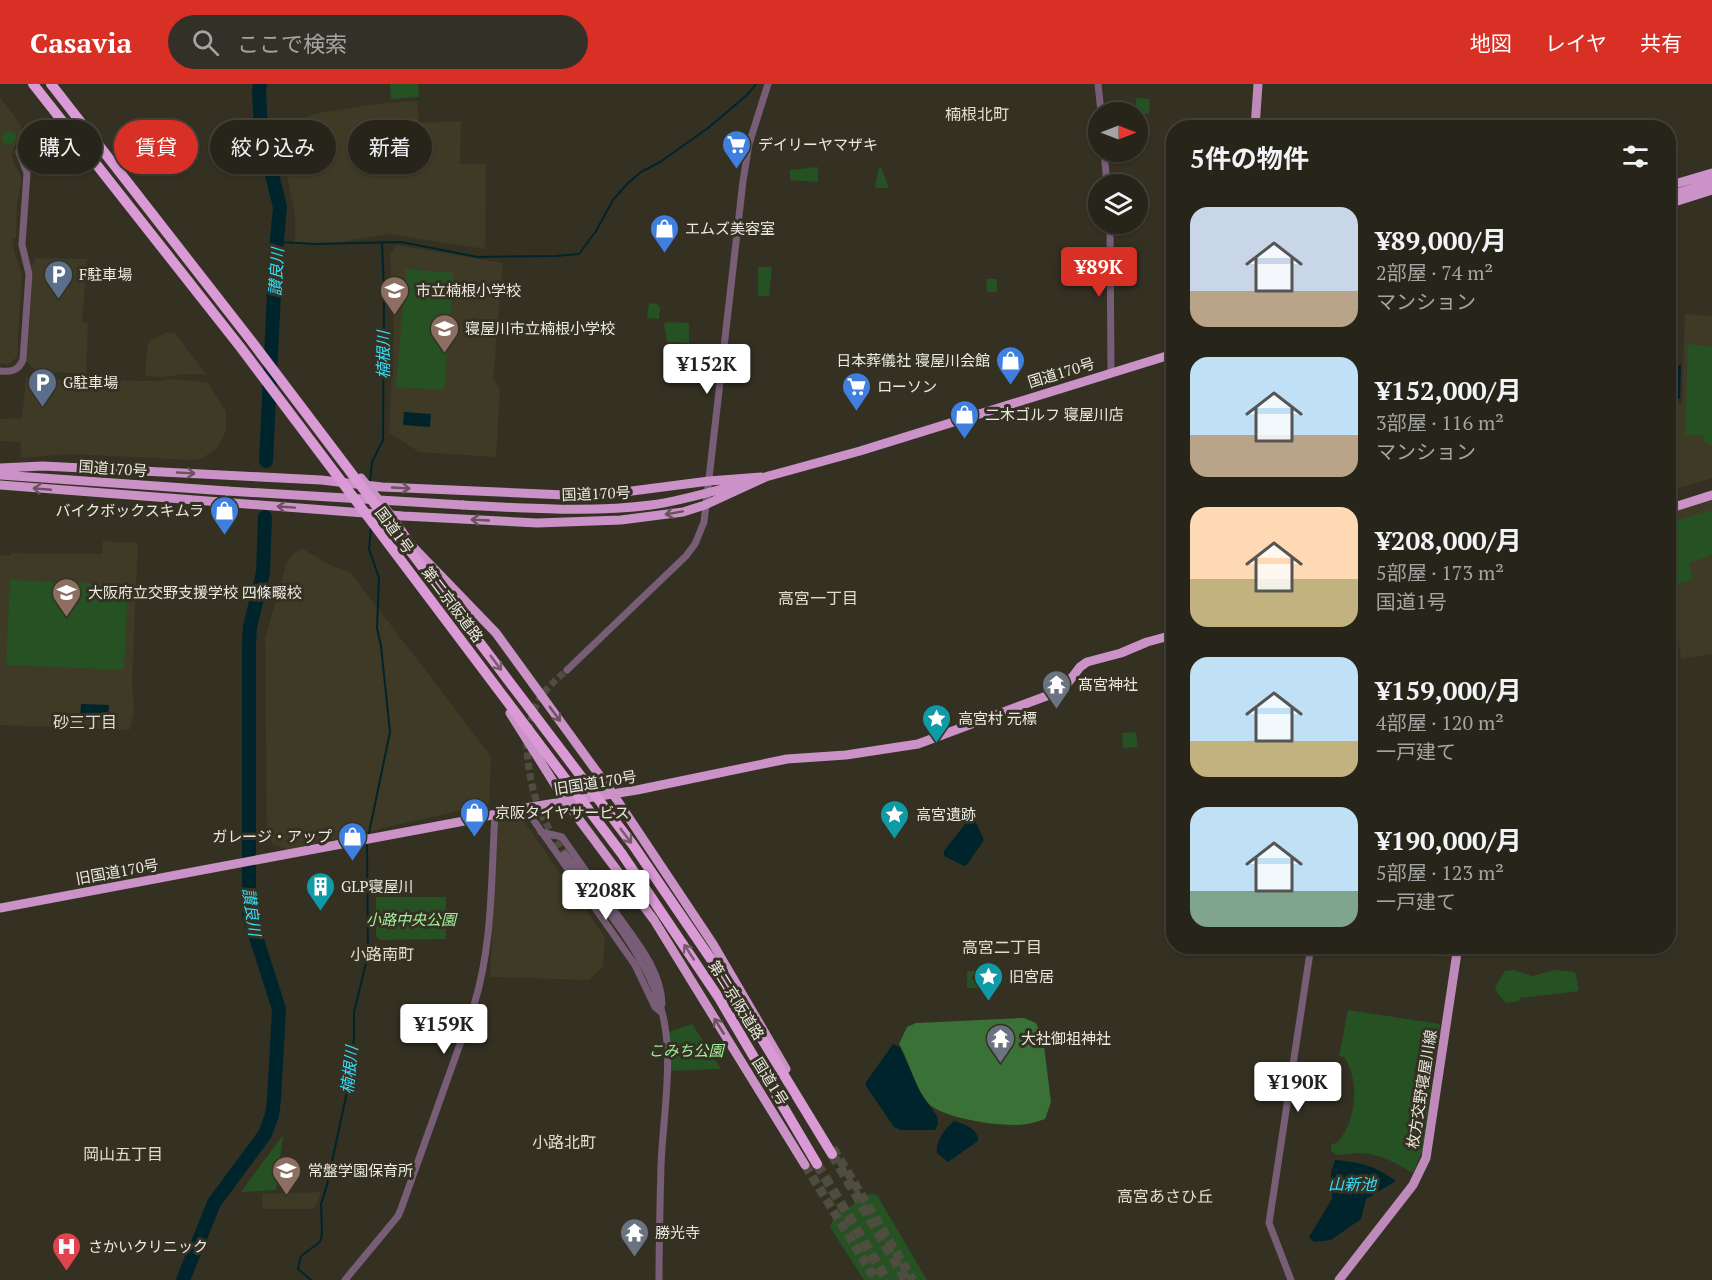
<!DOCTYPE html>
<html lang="ja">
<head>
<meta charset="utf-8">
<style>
	body { margin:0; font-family:"PT Serif","Noto Sans JP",serif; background:#333127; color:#f1f3f6; height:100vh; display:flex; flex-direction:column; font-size:22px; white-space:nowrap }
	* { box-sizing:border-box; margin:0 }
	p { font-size:20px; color:#a4a5a2 }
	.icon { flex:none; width:33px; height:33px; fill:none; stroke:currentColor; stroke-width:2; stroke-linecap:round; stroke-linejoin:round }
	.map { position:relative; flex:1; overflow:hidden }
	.details { position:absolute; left:1166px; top:36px; width:510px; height:834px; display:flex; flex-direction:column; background:#27251a; border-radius:24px; box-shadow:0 2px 4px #0004,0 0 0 2px #434239 }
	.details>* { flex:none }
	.top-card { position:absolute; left:18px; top:36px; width:570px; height:54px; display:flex; gap:12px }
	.needle { width:39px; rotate:90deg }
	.controls { position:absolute; left:1088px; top:18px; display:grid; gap:12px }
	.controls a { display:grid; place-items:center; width:60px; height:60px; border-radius:50%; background:#27251a; box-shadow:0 2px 4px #0004,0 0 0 2px #434239; font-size:30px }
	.price { position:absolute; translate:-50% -51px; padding:0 14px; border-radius:6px; background:#fff; color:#222; font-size:20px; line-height:39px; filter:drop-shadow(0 2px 3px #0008) }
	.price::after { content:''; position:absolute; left:50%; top:36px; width:18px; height:14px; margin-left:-9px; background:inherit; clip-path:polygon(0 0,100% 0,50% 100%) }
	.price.selected { background:#d93025; color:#fff }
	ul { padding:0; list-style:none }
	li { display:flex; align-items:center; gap:18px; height:150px; padding:0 24px }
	li span { display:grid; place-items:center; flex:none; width:168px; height:120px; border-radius:18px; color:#555 }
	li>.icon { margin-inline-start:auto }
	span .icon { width:72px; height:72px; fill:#fffc; stroke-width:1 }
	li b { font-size:26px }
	h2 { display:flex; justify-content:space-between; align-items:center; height:72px; padding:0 24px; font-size:26px }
	.pill { padding:0 21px; border-radius:27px; background:#27251a; box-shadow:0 2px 4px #0004,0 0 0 2px #434239; font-size:21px; line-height:54px }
	.pill.selected { background:#d93025; color:#fff }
	header { display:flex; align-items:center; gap:36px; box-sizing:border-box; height:84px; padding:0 30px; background:#d93025; color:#fff }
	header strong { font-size:28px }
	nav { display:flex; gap:33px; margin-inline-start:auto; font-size:21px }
	.search { width:420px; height:54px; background:#333127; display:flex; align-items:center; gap:15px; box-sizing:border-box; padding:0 21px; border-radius:33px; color:#a4a5a2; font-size:22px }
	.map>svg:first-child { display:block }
	.built { fill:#3f3a26 }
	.green { fill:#265123 }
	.forest { fill:#3a7137 }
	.water { fill:#00242b }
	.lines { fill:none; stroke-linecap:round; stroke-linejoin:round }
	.stream { stroke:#00242b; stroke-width:2 }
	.river { stroke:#00242b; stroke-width:14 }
	.tertiary-tunnel { stroke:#4f4d3f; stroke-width:7; stroke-dasharray:7 3.5; stroke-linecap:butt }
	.trunk-tunnel { stroke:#4f4d3f; stroke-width:9; stroke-dasharray:9 4.5; stroke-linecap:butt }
	.motorway-tunnel { stroke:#4f4d3f; stroke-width:10; stroke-dasharray:10 5; stroke-linecap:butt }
	.tertiary { stroke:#775e76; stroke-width:7 }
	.primary { stroke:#bd8aba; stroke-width:9 }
	.trunk { stroke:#cb92c8; stroke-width:9 }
	.trunk-bridge { stroke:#cb92c8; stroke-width:9 }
	.motorway-bridge { stroke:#d99ad5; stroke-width:10 }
	.oneway { stroke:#69535d }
	.oneway2 { stroke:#765b6a }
	.labels { text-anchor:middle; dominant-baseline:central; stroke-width:6; stroke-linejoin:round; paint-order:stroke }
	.poi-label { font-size:15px; fill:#ebe9e0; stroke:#343123; text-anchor:start }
	.street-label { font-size:15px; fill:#ebe9e0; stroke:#343123 }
	.park-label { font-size:15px; font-style:italic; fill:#a4f29e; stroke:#343123 }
	.neighbourhood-label { font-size:16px; fill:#e0ddcb; stroke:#343123 }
	.water-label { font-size:16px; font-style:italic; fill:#32defc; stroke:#343123 }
</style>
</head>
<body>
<header>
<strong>Casavia</strong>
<div class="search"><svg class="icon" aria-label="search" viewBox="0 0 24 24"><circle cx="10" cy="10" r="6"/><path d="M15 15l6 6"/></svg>ここで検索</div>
<nav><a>地図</a><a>レイヤ</a><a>共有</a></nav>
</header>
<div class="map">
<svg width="1712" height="1196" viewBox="0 0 1712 1196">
	<rect width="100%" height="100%" fill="#343123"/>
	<!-- built -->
	<path class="built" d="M0,13L21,42L23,54L15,61L12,70L14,81L19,88L22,97L17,120L16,154H13V163L22,191L17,273L8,281L0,280Z
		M417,17L419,39L461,37L460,80H486L485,165L388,150L321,161H295V130L277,44L319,29L384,19Z
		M397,161L503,179L493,295L500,304L496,373L419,368L389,349L394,244L390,170Z
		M35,174L87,175L82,238L88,239L86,290L36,287L27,278L33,189L31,181L34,180Z
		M1685,230L1712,232V394L1668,407V320H1682Z
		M165,248L175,249L206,290H186L162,293L147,292L145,290L148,259L154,254L164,250Z
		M26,293L63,296L162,297L171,295L207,298L226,327V347L217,364L201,375L192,376L71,370L21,374V358L0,357V335L22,334Z
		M1712,414V570L1681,575L1677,543L1668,544V429Z
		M103,457L138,459L132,595L134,630L129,646L0,641V471L11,472V469L102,470Z
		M303,465L328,480L350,488L491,672L489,720L288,766L272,760L267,747L265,555L287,478L294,469Z
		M517,733L523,736L605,853L603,882L589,896L490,893L497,740L500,736Z
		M1386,862H1452V863L1451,874L1385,865Z
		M321,1108L314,1125H263L262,1110Z"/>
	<!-- green -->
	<path class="green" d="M390,0H418L419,13L391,15Z
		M1136,14L1150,15L1149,30L1136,28Z
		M2 54a7 7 0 1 1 14 0a7 7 0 1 1-14 0Z
		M818,83V98L790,96V86Z
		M879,83H881L889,104H875Z
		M758,183H772L769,212H758Z
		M406,185L454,189L444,306L396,303Z
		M986,195H997V208H987Z
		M649,219L657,220L660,223L659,235L647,234Z
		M666,238L689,239V259L667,258L664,240Z
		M1688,260L1712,263V362L1704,358V351H1685Z
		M1712,426V471L1689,479L1693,496L1668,502V439Z
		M10,496L128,501L124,586L6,581Z
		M1136,648L1138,663L1123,664L1122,649Z
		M376,813H446V855L380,856L376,852Z
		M1513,886L1533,892L1554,886L1575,888L1579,907L1520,914L1519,917L1506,919L1498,910L1495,903L1505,887Z
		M967,887H980V892L977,889L971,894L980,904H967Z
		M1348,926L1440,940L1423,1065L1413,1089C1383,1072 1373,1066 1338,1071L1331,1067V1060L1337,1059C1357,1038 1360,996 1344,973L1339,972Z
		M475,929H482V960L465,959Z
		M692,940L721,985L667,987L666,949Z
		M283,1051L276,1106L241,1108Z
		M870,1110L877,1111L927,1196H864L830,1143L834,1133Z"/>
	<!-- forest -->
	<path class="forest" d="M1024,934L1036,939L1043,954L1051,1018L1045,1035C1039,1037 1033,1039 1027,1040C1006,1044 942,1035 928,1019C914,1002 910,979 899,960L907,943L916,939Z"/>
	<!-- water -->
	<path class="water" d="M1668,281H1681L1680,315H1668Z
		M404,328L431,330L430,343L403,341Z
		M81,620L109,621L108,636L80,635Z
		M973,732L984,756L966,782H964L944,772V767L969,735Z
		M893,960L900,963L921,1010L937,1032L938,1040L935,1046H901L894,1043L866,1002V998Z
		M954,1037C964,1040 979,1045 978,1057L948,1078L937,1069C935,1058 945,1044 954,1037Z
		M1335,1076C1362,1079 1374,1081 1396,1097L1366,1115L1361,1135L1331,1156L1314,1158L1309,1153L1332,1115L1331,1089Z"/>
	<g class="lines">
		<!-- stream -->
		<path class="stream" d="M277,158L316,160L401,158L478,173L556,172L579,170L596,147L613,116L627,100L641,88L660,78L708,44L747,11L756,0
			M370,398L372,378L383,356L384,208L382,158
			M369,749L390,648L381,562L377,544L379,494L369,465L371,443
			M311,1196L298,1185L301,1172L320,1158L322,1150L321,1120L327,1101L348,1003L354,953V928L368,871L367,759"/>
		<!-- river -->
		<path class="river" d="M260,0L259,8L261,46L280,123L276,166L266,377
			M183,1196L214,1119L265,1050L272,1031L274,1016L279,925L249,831V558L250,543L263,489L265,433"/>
		<!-- tertiary-tunnel -->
		<path class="tertiary-tunnel" d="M528,647C537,613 541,609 567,586
			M527,658C527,684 533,714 545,737C550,748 558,759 565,770"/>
		<!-- trunk-tunnel -->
		<path class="trunk-tunnel" d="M833,1064L913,1196
			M805,1081L876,1196"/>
		<!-- motorway-tunnel -->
		<path class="motorway-tunnel" d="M832,1070L906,1196
			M817,1080L887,1196"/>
		<!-- tertiary -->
		<path class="tertiary" d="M1098,0L1101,28
			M1104,68L1107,100
			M1110,140L1111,289
			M0,287C11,288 18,287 23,276L29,190L22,161L27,89L19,68L25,57L36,49
			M567,586L686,472L695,460L704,438L743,97L749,60L768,0
			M525,724L635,881L655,923L661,928
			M541,748L562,753C579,777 596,802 614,826C633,854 661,884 662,920
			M565,770C595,811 636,859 655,906C678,961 663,1025 661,1082C660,1120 659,1158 659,1196
			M345,1196L398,1132L401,1125L474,921C493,860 491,793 495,730
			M1291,1196L1269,1139L1311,862"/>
		<!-- primary -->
		<path class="primary" d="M1255,44L1258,0
			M1339,1196L1413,1101L1426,1074L1458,862"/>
		<!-- trunk -->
		<path class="trunk" d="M1668,102L1712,89
			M1668,112L1712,98
			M1668,120L1712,106
			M0,384L43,382L321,396L382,403L565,411H601L709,397L761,393
			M0,391L227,407
			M361,394L390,430L412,462L496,549L613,710L713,860L786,985
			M762,394L860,367L1173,270
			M0,401L403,432L537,439L621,436L683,428L705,421L768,392
			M463,421C522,424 592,429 651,421C681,417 710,408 740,400
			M1668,425L1712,411
			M510,629L566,718L654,836L805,1081
			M0,824L459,738L525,724L637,706L787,675L846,671L918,660L1060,607L1064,604L1080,583L1087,578L1121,569L1147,558L1173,551"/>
		<!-- trunk-bridge -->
		<path class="trunk-bridge" d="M227,407L463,421"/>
		<!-- motorway-bridge -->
		<path class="motorway-bridge" d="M33,0L241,264L622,770L719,914L817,1080
			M51,0L249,254L633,761L732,906L832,1070"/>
	</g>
	<!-- one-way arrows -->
	<defs><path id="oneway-shaft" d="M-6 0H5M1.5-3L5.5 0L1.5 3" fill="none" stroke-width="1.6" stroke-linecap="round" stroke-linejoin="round" transform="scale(1.5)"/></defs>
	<g class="oneway">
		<use href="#oneway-shaft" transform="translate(186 389) rotate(3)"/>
		<use href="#oneway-shaft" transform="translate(401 404) rotate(3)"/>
		<use href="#oneway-shaft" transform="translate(42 405) rotate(-175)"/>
		<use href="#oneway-shaft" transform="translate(286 423) rotate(-176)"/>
		<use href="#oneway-shaft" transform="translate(674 429) rotate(170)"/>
		<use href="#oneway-shaft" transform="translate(480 436) rotate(-177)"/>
		<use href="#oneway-shaft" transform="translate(555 630) rotate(54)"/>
		<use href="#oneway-shaft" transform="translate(719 942) rotate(-122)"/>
	</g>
	<g class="oneway2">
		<use href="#oneway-shaft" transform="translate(496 579) rotate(53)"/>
		<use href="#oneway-shaft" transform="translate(626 752) rotate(53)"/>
		<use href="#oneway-shaft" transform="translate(689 868) rotate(-123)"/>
	</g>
	<!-- icons -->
	<defs>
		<symbol id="supermarket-pin" viewBox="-11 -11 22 30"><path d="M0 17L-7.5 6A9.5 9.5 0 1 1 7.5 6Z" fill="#3f7fe0" stroke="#343123"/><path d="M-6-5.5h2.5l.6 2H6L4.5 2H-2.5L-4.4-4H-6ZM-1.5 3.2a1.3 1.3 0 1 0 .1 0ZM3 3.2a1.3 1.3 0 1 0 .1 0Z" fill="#fff"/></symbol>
		<symbol id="shop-pin" viewBox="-11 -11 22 30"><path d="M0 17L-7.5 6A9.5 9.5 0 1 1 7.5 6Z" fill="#3f7fe0" stroke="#343123"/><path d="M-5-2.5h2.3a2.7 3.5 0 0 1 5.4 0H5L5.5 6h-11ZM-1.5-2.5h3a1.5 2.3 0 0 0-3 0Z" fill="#fff"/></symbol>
		<symbol id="parking-pin" viewBox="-11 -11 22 30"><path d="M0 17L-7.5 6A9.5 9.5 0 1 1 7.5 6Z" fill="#5c6f8a" stroke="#343123"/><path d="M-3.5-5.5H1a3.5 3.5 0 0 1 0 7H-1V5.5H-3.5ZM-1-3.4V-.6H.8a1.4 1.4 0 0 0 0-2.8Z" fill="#fff"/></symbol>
		<symbol id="school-pin" viewBox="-11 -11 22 30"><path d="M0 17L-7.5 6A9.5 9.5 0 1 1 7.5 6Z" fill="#8d6e63" stroke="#343123"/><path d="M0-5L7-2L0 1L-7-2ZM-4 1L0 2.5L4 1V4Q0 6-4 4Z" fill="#fff"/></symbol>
		<symbol id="temple-pin" viewBox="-11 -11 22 30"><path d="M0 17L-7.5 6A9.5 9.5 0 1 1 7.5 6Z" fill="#6b7280" stroke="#343123"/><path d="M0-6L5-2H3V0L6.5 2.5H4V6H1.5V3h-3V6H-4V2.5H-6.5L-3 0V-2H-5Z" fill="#fff"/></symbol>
		<symbol id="sight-pin" viewBox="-11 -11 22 30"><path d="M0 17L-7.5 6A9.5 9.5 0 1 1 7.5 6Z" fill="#0f9aa8" stroke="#343123"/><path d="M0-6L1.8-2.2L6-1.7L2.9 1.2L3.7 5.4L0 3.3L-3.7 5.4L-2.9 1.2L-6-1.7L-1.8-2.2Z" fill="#fff"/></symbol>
		<symbol id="building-pin" viewBox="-11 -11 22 30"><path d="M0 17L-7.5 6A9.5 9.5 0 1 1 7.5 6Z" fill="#0f9aa8" stroke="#343123"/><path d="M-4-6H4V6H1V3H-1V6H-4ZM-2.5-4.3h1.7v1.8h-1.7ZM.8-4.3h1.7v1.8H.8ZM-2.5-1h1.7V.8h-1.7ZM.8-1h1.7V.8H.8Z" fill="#fff"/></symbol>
		<symbol id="hospital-pin" viewBox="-11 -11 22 30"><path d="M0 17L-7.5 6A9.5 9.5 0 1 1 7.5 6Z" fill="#e0444e" stroke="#343123"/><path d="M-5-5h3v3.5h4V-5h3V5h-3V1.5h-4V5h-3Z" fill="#fff"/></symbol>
	</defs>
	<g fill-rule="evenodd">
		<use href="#supermarket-pin" x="720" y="44" width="33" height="45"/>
		<use href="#shop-pin" x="648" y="128" width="33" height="45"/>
		<use href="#parking-pin" x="42" y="174" width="33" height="45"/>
		<use href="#school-pin" x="378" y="190" width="33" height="45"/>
		<use href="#school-pin" x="428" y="228" width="33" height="45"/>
		<use href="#shop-pin" x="994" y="260" width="33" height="45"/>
		<use href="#parking-pin" x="26" y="282" width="33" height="45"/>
		<use href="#supermarket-pin" x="840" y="286" width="33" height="45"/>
		<use href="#shop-pin" x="948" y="314" width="33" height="45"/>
		<use href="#shop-pin" x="208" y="410" width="33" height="45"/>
		<use href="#school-pin" x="50" y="492" width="33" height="45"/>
		<use href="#temple-pin" x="1040" y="584" width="33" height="45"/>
		<use href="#sight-pin" x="920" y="618" width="33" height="45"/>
		<use href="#shop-pin" x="458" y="712" width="33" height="45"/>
		<use href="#sight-pin" x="878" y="714" width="33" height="45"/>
		<use href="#shop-pin" x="336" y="736" width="33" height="45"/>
		<use href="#building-pin" x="304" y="786" width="33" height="45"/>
		<use href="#sight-pin" x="972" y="876" width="33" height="45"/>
		<use href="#temple-pin" x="984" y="938" width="33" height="45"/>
		<use href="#school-pin" x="270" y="1070" width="33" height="45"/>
		<use href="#temple-pin" x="618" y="1132" width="33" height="45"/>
		<use href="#hospital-pin" x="50" y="1146" width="33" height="45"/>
	</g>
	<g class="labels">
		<!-- poi labels -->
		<g class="poi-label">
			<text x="758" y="60">デイリーヤマザキ</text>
			<text x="685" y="144">エムズ美容室</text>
			<text x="79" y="190">F駐車場</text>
			<text x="416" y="206">市立楠根小学校</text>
			<text x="465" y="244">寝屋川市立楠根小学校</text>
			<text x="990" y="276" text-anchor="end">日本葬儀社 寝屋川会館</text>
			<text x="63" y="298">G駐車場</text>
			<text x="877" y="302">ローソン</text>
			<text x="985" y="330">二木ゴルフ 寝屋川店</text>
			<text x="204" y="426" text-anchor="end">バイクボックスキムラ</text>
			<text x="88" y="508">大阪府立交野支援学校 四條畷校</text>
			<text x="1078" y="600">髙宮神社</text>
			<text x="958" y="634">高宮村 元標</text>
			<text x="495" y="728">京阪タイヤサービス</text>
			<text x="916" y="730">高宮遺跡</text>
			<text x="332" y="752" text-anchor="end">ガレージ・アップ</text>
			<text x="341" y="802">GLP寝屋川</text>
			<text x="1009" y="892">旧宮居</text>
			<text x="1021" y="954">大社御祖神社</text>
			<text x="308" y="1086">常盤学園保育所</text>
			<text x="655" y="1148">勝光寺</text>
			<text x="88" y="1162">さかいクリニック</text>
		</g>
		<!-- street labels -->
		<g class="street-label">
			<text transform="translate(1061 288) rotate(-17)">国道170号</text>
			<text transform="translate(113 384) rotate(4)">国道170号</text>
			<text transform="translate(596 409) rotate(-2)">国道170号</text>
			<text transform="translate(395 446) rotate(54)">国道1号</text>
			<text transform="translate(453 520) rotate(53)">第二京阪道路</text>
			<text transform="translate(595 698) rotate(-9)">旧国道170号</text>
			<text transform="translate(117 787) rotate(-10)">旧国道170号</text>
			<text transform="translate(737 916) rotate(58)">第二京阪道路</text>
			<text transform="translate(771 997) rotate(58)">国道1号</text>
			<text transform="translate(1421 1005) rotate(-81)">枚方交野寝屋川線</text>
		</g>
		<!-- park labels -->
		<g class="park-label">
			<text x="411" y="835">小路中央公園</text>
			<text x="686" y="966">こみち公園</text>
		</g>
		<!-- neighbourhood labels -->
		<g class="neighbourhood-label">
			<text x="977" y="30">楠根北町</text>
			<text x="818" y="514">高宮一丁目</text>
			<text x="85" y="638">砂三丁目</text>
			<text x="1002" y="863">高宮二丁目</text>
			<text x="382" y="870">小路南町</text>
			<text x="564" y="1058">小路北町</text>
			<text x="123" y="1070">岡山五丁目</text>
			<text x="1165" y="1112">高宮あさひ丘</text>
		</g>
		<!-- water labels -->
		<g class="water-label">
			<text transform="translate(276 188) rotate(-87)">讃良川</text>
			<text transform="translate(383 271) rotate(-90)">楠根川</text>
			<text transform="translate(252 828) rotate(82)">讃良川</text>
			<text transform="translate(349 986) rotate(-84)">楠根川</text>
			<text x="1352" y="1100">山新池</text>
		</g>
	</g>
</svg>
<div class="controls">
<a><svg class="needle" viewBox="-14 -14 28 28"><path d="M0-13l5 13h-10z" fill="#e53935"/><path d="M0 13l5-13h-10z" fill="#a4a5a2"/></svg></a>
<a><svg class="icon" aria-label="layers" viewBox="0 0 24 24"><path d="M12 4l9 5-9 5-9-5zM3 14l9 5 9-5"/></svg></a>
</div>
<b class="price selected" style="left:1099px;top:214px">¥89K</b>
<b class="price" style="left:707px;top:311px">¥152K</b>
<b class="price" style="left:606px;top:837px">¥208K</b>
<b class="price" style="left:444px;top:971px">¥159K</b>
<b class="price" style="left:1298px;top:1029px">¥190K</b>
<div class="top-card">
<a class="pill">購入</a>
<a class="pill selected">賃貸</a>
<a class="pill">絞り込み</a>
<a class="pill">新着</a>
</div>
<section class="details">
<h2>5件の物件<svg class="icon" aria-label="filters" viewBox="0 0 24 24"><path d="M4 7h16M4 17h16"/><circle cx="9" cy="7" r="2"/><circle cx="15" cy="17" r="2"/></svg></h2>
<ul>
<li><span style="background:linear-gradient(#c9d6e8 70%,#b9a48a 0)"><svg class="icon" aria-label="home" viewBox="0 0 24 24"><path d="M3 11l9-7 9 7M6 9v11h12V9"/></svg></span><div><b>¥89,000/月</b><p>2部屋 · 74 m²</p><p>マンション</p></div></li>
<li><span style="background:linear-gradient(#bfe0f5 65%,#b9a48a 0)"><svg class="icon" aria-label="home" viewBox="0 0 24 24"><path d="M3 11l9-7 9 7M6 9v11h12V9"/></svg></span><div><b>¥152,000/月</b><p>3部屋 · 116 m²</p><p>マンション</p></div></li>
<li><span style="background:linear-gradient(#ffd9b3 60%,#c2b280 0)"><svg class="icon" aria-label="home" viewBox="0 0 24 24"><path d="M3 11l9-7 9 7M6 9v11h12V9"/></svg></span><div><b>¥208,000/月</b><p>5部屋 · 173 m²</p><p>国道1号</p></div></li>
<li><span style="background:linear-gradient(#bfe0f5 70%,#c2b280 0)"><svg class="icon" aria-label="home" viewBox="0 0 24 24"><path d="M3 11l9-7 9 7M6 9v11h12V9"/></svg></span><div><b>¥159,000/月</b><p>4部屋 · 120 m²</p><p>一戸建て</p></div></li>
<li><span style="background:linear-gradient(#bfe0f5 70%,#7fa58c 0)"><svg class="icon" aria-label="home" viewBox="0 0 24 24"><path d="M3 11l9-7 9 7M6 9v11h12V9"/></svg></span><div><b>¥190,000/月</b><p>5部屋 · 123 m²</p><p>一戸建て</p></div></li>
</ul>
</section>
</div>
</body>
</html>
